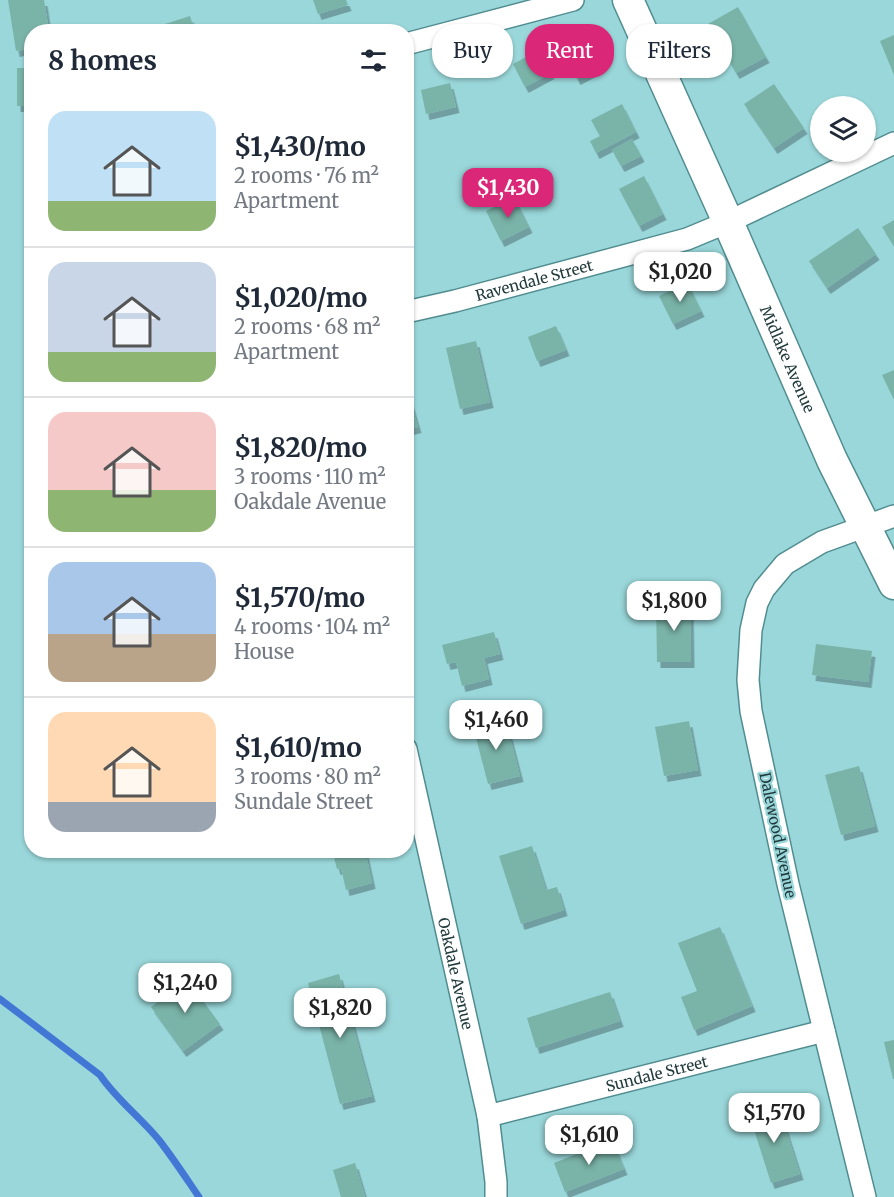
<!DOCTYPE html>
<html lang="en">
<head>
<meta charset="utf-8">
<style>
	body { margin:0; font-family:Merriweather,serif; background:#f2f2f3; color:#1f2937; height:100vh; display:flex; flex-direction:column; font-size:22px; white-space:nowrap }
	* { box-sizing:border-box; margin:0 }
	p { font-size:20px; color:#747a83 }
	.icon { flex:none; width:33px; height:33px; fill:none; stroke:currentColor; stroke-width:2; stroke-linecap:round; stroke-linejoin:round }
	.map { position:relative; flex:1; overflow:hidden }
	.drawer { position:absolute; left:24px; top:24px; width:390px; height:834px; display:flex; flex-direction:column; background:#fff; border-radius:24px; box-shadow:0 2px 4px #0004 }
	.drawer>* { flex:none }
	.top-card { position:absolute; left:432px; top:24px; width:372px; height:54px; display:flex; gap:12px }
	.controls { position:absolute; left:810px; top:96px; display:grid; gap:12px }
	.controls a { display:grid; place-items:center; width:66px; height:66px; border-radius:50%; background:#fff; box-shadow:0 2px 4px #0004; font-size:30px }
	.price { position:absolute; translate:-50% -51px; padding:0 14px; border-radius:12px; background:#fff; color:#222; font-size:20px; line-height:39px; filter:drop-shadow(0 2px 3px #0008) }
	.price::after { content:''; position:absolute; left:50%; top:36px; width:18px; height:14px; margin-left:-9px; background:inherit; clip-path:polygon(0 0,100% 0,50% 100%) }
	.price.current { background:#db2777; color:#fff }
	ul { padding:0; list-style:none }
	li { display:flex; align-items:center; gap:18px; height:150px; padding:0 24px }
	li+li { border-top:2px solid #e0e1e3 }
	li span { display:grid; place-items:center; flex:none; width:168px; height:120px; border-radius:18px; color:#555 }
	li>.icon { margin-inline-start:auto }
	span .icon { width:72px; height:72px; fill:#fffc; stroke-width:1 }
	li b { font-size:26px }
	h2 { display:flex; justify-content:space-between; align-items:center; height:72px; padding:0 24px; font-size:26px }
	.tag { padding:0 21px; border-radius:24px; background:#fff; box-shadow:0 2px 4px #0004; font-size:21px; line-height:54px }
	.tag.current { background:#db2777; color:#fff }
	.map>svg:first-child { display:block }
	.lines { fill:none; stroke-linecap:round; stroke-linejoin:round }
	.stream { stroke:#4277d5; stroke-width:7 }
	.building { fill:#7ab3a8; filter:url(#shadow) }
	.street-casing { stroke:#518d90; stroke-width:24 }
	.secondary-casing { stroke:#518d90; stroke-width:33 }
	.street { stroke:#fff; stroke-width:21 }
	.secondary { stroke:#fff; stroke-width:30 }
	.labels { text-anchor:middle; dominant-baseline:central; stroke-width:4.5; stroke-linejoin:round; paint-order:stroke }
	.street-label { font-size:15px; fill:#213a3c; stroke:#9ad7da }
</style>
</head>
<body>
<div class="map">
<svg width="894" height="1197" viewBox="0 0 894 1197">
	<defs>
		<filter id="shadow"><feDropShadow dx="3.5" dy="6" stdDeviation="0" flood-color="#0004"/></filter>
	</defs>
	<rect width="100%" height="100%" fill="#9ad7da"/>
	<g class="lines">
		<!-- stream -->
		<path class="stream" d="M0,999L100,1075C116,1099 140,1117 159,1140C173,1158 186,1178 199,1197"/>
	</g>
	<!-- building -->
	<path class="building" d="M8,0H44L49,32H32V48L16,51Z
		M313,0H346L348,5L318,14Z
		M738,7L766,57L736,73L708,24Z
		M190,16L195,32H143V31Z
		M894,35V75L880,41Z
		M588,38L602,66L577,79L562,51Z
		M539,50L551,73L525,87L513,64Z
		M17,68H32V106H17Z
		M450,83L456,107L426,114L421,90Z
		M774,84L804,128L774,148L744,104Z
		M622,104L636,132L596,153L590,141L600,136L591,120Z
		M632,139L641,156L621,166L612,150Z
		M644,176L663,214L639,226L619,189Z
		M514,197L529,227L501,241L486,211Z
		M894,220V246L882,227Z
		M858,228L876,254L827,288L809,261Z
		M687,282L701,311L673,324L659,296Z
		M556,326L566,350L537,361L528,337Z
		M476,341L490,402L460,409L446,348Z
		M894,370V400L882,375Z
		M406,387L418,427L406,430Z
		M690,601L691,662H657L656,602Z
		M494,632L500,654L484,658L489,679L462,686L456,662L447,664L442,645Z
		M816,644L872,651L868,682L812,675Z
		M505,718L520,776L488,784L473,726Z
		M689,721L698,770L664,776L655,727Z
		M859,766L875,826L841,835L825,775Z
		M532,846L546,890L557,887L564,910L521,924L499,856Z
		M332,850H365L372,883L346,890L341,868L337,869Z
		M720,927L752,1006L694,1030L681,997L697,991L678,943Z
		M339,974L372,1096L340,1104L308,983Z
		M184,975L220,1024L183,1051L151,1007L167,995L163,990Z
		M610,992L620,1021L536,1048L527,1018Z
		M894,1040V1079H893L884,1042Z
		M778,1105L800,1174L771,1183L749,1114Z
		M612,1140L624,1169L565,1192L554,1163Z
		M355,1163L365,1197H341L333,1170Z"/>
	<g class="lines">
		<defs>
			<g id="street">
				<path d="M406,44L573,0"/>
				<path id="s1" d="M406,312L455,301L687,239L728,222L894,143"/>
				<path id="s2" d="M406,749L488,1116L496,1182V1197"/>
				<path id="s3" d="M488,1116L824,1031"/>
				<path d="M865,1197L788,884L751,711L748,680L751,630L757,603L764,589L785,564L822,542L894,516"/>
			</g>
			<g id="secondary">
				<path id="s4" d="M628,0L728,222L832,460L894,584"/>
			</g>
		</defs>
		<!-- street casing -->
		<use href="#street" class="street-casing"/>
		<!-- secondary casing -->
		<use href="#secondary" class="secondary-casing"/>
		<!-- street -->
		<use href="#street" class="street"/>
		<!-- secondary -->
		<use href="#secondary" class="secondary"/>
	</g>
	<g class="labels">
		<!-- street labels -->
		<g class="street-label">
			<text stroke="none"><textPath href="#s1" startOffset="132">Ravendale Street</textPath></text>
			<text stroke="none"><textPath href="#s4" startOffset="393">Midlake Avenue</textPath></text>
			<text transform="translate(778 835) rotate(78)">Dalewood Avenue</text>
			<text stroke="none"><textPath href="#s2" startOffset="230">Oakdale Avenue</textPath></text>
			<text stroke="none"><textPath href="#s3" startOffset="174">Sundale Street</textPath></text>
		</g>
	</g>
</svg>
<div class="controls">
<a><svg class="icon" aria-label="layers" viewBox="0 0 24 24"><path d="M12 4l9 5-9 5-9-5zM3 14l9 5 9-5"/></svg></a>
</div>
<b class="price current" style="left:508px;top:219px">$1,430</b>
<b class="price" style="left:680px;top:303px">$1,020</b>
<b class="price" style="left:674px;top:632px">$1,800</b>
<b class="price" style="left:496px;top:751px">$1,460</b>
<b class="price" style="left:185px;top:1014px">$1,240</b>
<b class="price" style="left:340px;top:1039px">$1,820</b>
<b class="price" style="left:774px;top:1144px">$1,570</b>
<b class="price" style="left:589px;top:1166px">$1,610</b>
<div class="top-card">
<a class="tag">Buy</a>
<a class="tag current">Rent</a>
<a class="tag">Filters</a>
</div>
<section class="drawer">
<h2>8 homes<svg class="icon" aria-label="filters" viewBox="0 0 24 24"><path d="M4 7h16M4 17h16"/><circle cx="9" cy="7" r="2"/><circle cx="15" cy="17" r="2"/></svg></h2>
<ul>
<li><span style="background:linear-gradient(#bfe0f5 75%,#8fb573 0)"><svg class="icon" aria-label="home" viewBox="0 0 24 24"><path d="M3 11l9-7 9 7M6 9v11h12V9"/></svg></span><div><b>$1,430/mo</b><p>2 rooms · 76 m²</p><p>Apartment</p></div></li>
<li><span style="background:linear-gradient(#c9d6e8 75%,#8fb573 0)"><svg class="icon" aria-label="home" viewBox="0 0 24 24"><path d="M3 11l9-7 9 7M6 9v11h12V9"/></svg></span><div><b>$1,020/mo</b><p>2 rooms · 68 m²</p><p>Apartment</p></div></li>
<li><span style="background:linear-gradient(#f6c9c9 65%,#8fb573 0)"><svg class="icon" aria-label="home" viewBox="0 0 24 24"><path d="M3 11l9-7 9 7M6 9v11h12V9"/></svg></span><div><b>$1,820/mo</b><p>3 rooms · 110 m²</p><p>Oakdale Avenue</p></div></li>
<li><span style="background:linear-gradient(#a9c7e8 60%,#b9a48a 0)"><svg class="icon" aria-label="home" viewBox="0 0 24 24"><path d="M3 11l9-7 9 7M6 9v11h12V9"/></svg></span><div><b>$1,570/mo</b><p>4 rooms · 104 m²</p><p>House</p></div></li>
<li><span style="background:linear-gradient(#ffd9b3 75%,#9aa5b1 0)"><svg class="icon" aria-label="home" viewBox="0 0 24 24"><path d="M3 11l9-7 9 7M6 9v11h12V9"/></svg></span><div><b>$1,610/mo</b><p>3 rooms · 80 m²</p><p>Sundale Street</p></div></li>
</ul>
</section>
</div>
</body>
</html>
